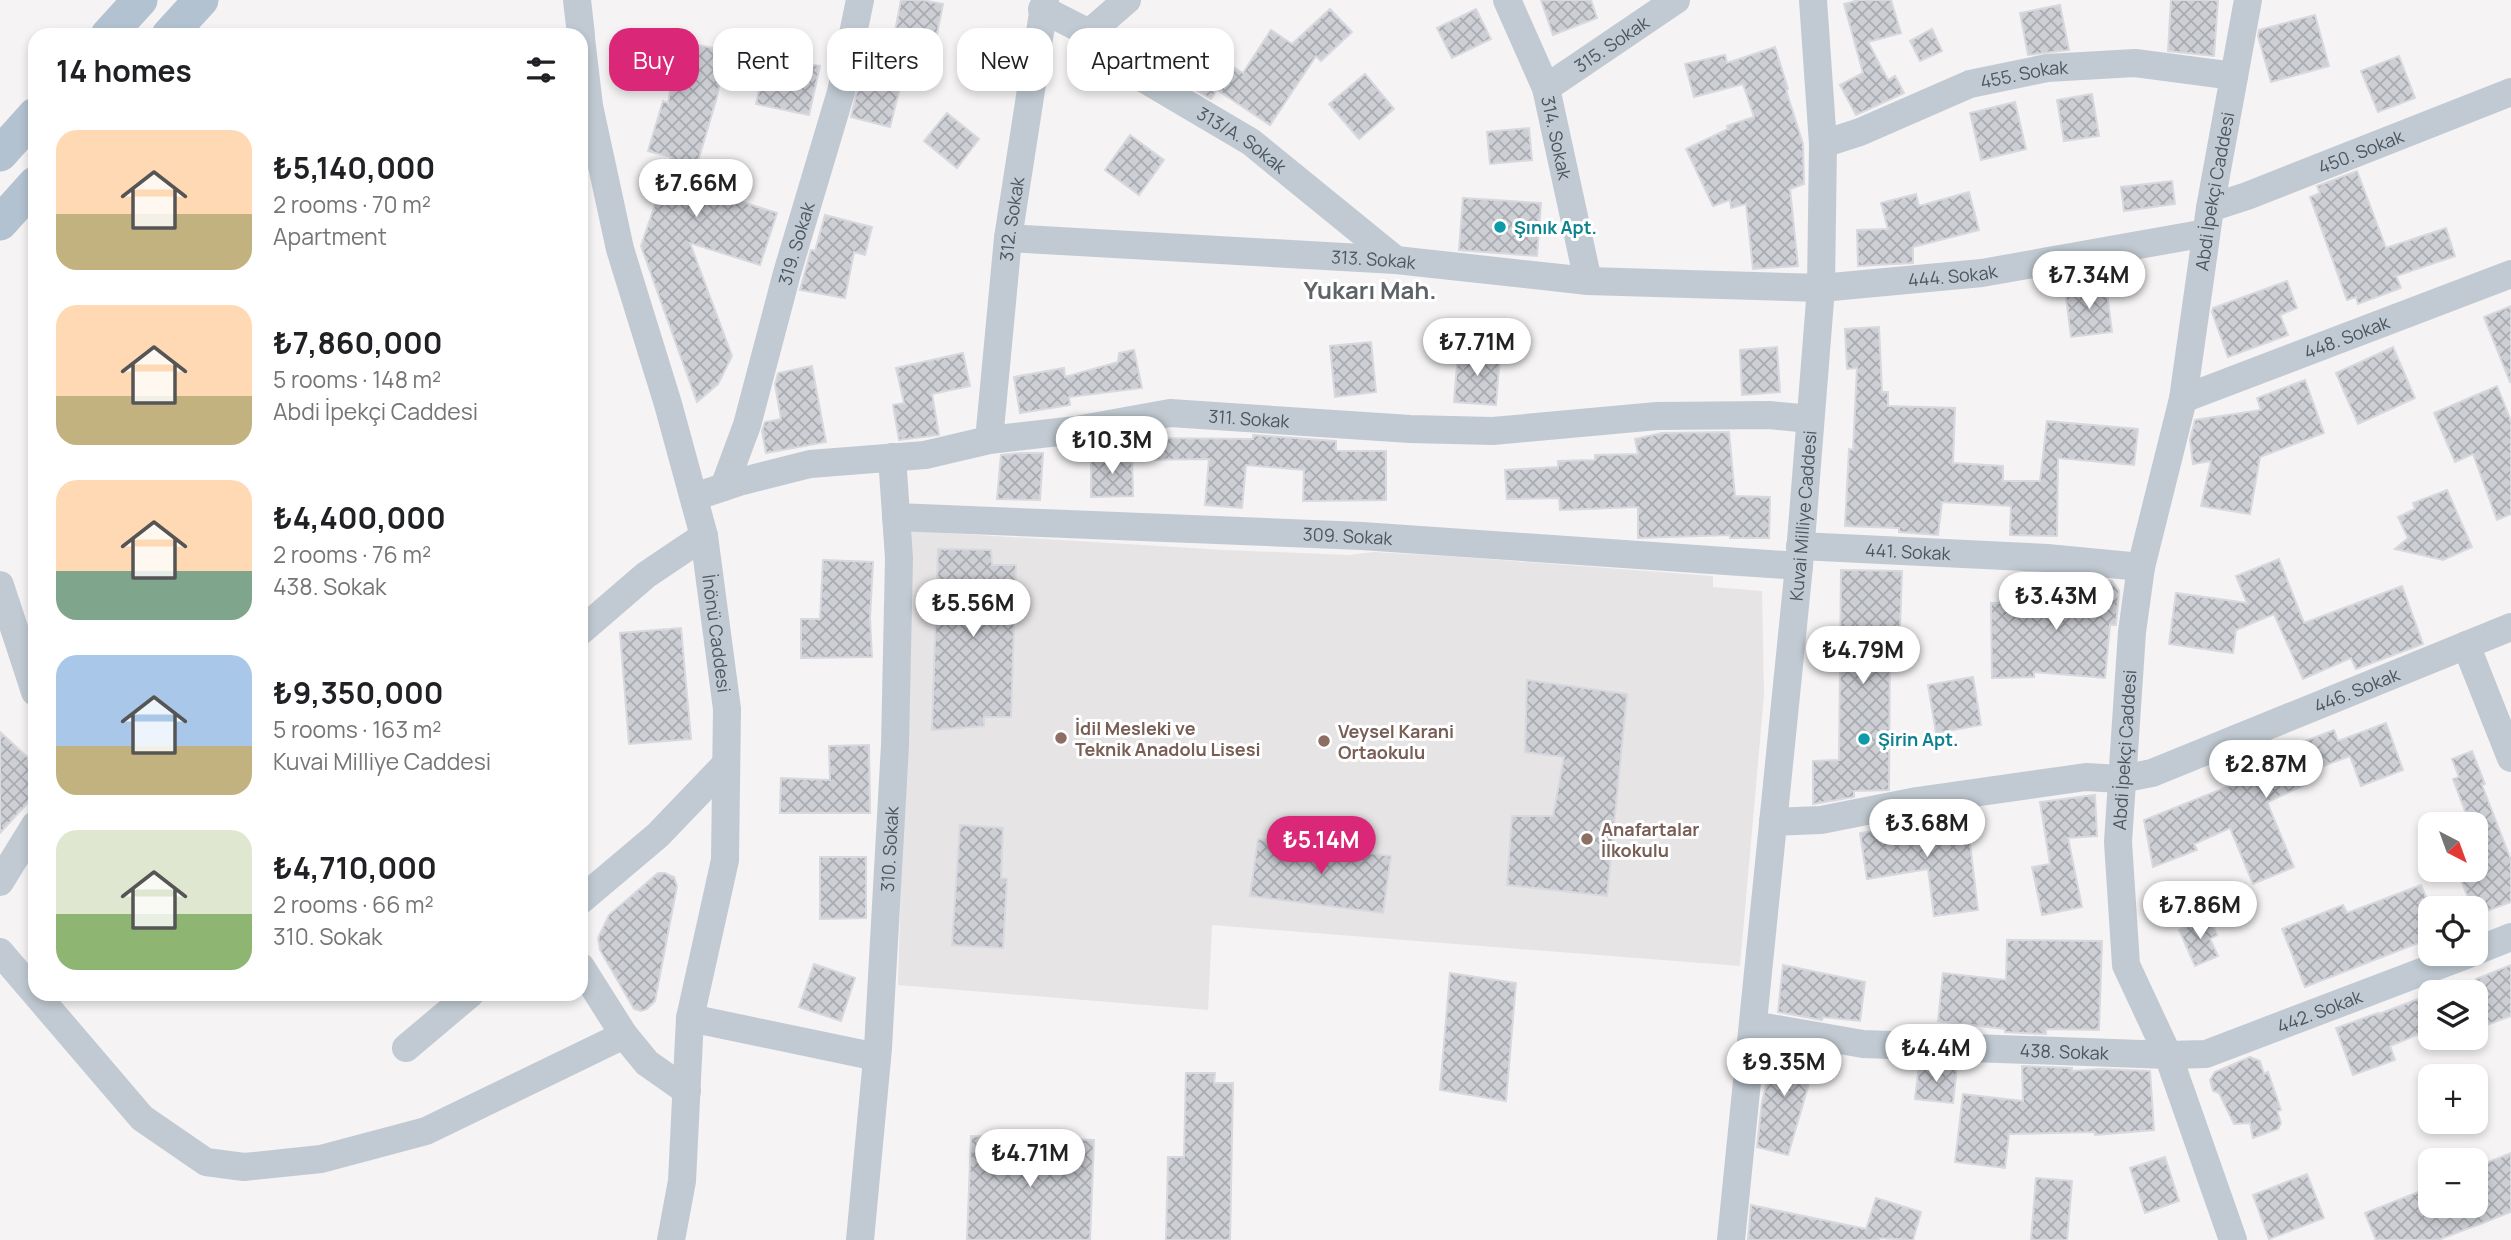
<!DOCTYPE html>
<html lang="en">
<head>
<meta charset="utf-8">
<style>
	body { margin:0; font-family:Manrope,sans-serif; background:#f2f2f2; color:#202124; height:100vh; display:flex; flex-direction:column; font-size:26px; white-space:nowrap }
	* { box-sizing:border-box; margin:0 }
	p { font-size:23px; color:#757577 }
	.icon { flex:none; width:38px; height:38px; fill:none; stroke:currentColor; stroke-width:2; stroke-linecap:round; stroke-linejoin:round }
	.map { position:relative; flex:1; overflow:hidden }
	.side { position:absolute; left:28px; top:28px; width:560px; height:973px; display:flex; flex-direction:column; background:#fff; border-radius:21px; box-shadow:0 4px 10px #0003 }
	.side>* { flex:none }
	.guide { position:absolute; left:609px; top:28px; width:665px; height:63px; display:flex; gap:14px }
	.needle { width:46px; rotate:139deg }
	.fabs { position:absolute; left:2418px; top:812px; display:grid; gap:14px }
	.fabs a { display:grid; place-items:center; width:70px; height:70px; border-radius:14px; background:#fff; box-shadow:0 4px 10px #0003; font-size:35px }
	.price { position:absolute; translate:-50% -60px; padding:0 16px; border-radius:24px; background:#fff; color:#222; font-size:23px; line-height:46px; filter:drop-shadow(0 2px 4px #0008) }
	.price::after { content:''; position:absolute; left:50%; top:42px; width:21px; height:16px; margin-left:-10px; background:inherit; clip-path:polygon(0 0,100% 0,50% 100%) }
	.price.selected { background:#db2777; color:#fff }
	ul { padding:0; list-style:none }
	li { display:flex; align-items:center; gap:21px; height:175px; padding:0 28px }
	li span { display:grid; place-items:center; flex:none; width:196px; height:140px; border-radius:21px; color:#555 }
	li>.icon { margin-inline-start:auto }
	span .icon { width:84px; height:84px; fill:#fffc; stroke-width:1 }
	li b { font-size:30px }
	h2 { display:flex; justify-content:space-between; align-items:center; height:84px; padding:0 28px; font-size:30px }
	.pill { padding:0 24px; border-radius:21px; background:#fff; box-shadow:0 4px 10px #0003; font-size:24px; line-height:63px }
	.pill.selected { background:#db2777; color:#fff }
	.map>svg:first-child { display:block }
	.education { fill:#e6e4e5 }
	.building { fill:url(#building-cross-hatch); stroke:#d7d9de; stroke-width:2 }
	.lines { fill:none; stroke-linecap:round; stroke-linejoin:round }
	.minor { stroke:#c1cad2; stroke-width:28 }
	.major { stroke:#b3c2d1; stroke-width:35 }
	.culture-dot { fill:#0f9aa8; stroke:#fff; stroke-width:2.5 }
	.education-dot { fill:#8d6e63; stroke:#fff; stroke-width:2.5 }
	.labels { text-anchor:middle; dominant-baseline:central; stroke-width:6; stroke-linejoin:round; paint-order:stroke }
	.street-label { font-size:18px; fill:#4a5661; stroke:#fff }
	.culture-label { font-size:18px; font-weight:bold; fill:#0d838f; stroke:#fff; text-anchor:start }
	.education-label { font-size:18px; font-weight:bold; fill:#785e54; stroke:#fff; text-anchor:start }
	.district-label { font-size:24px; font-weight:bold; fill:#5f6368; stroke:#fff }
</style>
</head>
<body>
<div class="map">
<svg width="2511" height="1240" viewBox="0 0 2511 1240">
	<defs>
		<pattern id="building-cross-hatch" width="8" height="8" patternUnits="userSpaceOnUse" patternTransform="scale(1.75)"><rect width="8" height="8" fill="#cdcfd5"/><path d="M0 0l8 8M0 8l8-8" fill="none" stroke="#a8abb0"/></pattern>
	</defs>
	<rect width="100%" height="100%" fill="#f5f3f3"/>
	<!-- education -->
	<path class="education" d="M911,531L1224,550L1349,555L1374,552L1447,556L1713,576V587L1762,591L1764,695L1740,966L1212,925L1208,1010L898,985Z"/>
	<!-- building -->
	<path class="building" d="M901,0H922L943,4L935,44L912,40L890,127L851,117L867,46L891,52Z
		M1541,0H1591L1597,18L1553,35Z
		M1859,0H1891L1901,33L1868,42L1888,80L1895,76L1904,93L1856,115L1840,85L1863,73L1844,4Z
		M2171,0H2218L2214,56L2168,51Z
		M2060,5L2069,50L2028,55L2020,13Z
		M1330,9L1352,32L1321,61L1316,56L1270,125L1217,90L1211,99L1179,80L1200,46L1243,73L1271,30L1292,44Z
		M1476,9L1491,39L1452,58L1437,28Z
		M2315,15L2329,66L2271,82L2258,36L2259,30Z
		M1932,29L1942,51L1920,61L1910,41Z
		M679,42L726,50L717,97L693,178L710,184L708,191L777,213L760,265L690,243L732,356L718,384L697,402L641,246L671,157L648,151L663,101L668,103Z
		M1775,47L1788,89L1786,90L1803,144L1804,184L1790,189L1798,266L1753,269L1746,204L1731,208L1730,200L1713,206L1686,149L1728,129L1727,126L1754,117L1743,84L1694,97L1685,64L1725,55L1727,63Z
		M767,55L820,66L809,115L756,104Z
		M2399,56L2415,98L2378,112L2361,71Z
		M1365,74L1394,109L1359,139L1329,104Z
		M2092,94L2099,136L2064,141L2057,100Z
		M2015,102L2026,149L1981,160L1970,113Z
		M947,113L979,139L957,168L924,141Z
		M1529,128L1532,160L1490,164L1487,132Z
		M1130,135L1164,160L1139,195L1105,170Z
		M2357,171L2386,248L2446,228L2455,256L2396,276L2401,288L2358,304L2356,297L2347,300L2310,197L2320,193L2317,186Z
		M2172,181L2175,204L2124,211L2121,187Z
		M1969,192L1979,230L1913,247V263L1858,266L1857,230L1888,229L1881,203L1916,194L1919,206Z
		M1463,198L1541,203L1537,256L1459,250Z
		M825,215L872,227L865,255L854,252L845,298L800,290L811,250L815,251Z
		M2287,281L2297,308L2280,315L2288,335L2228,357L2212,312L2213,308Z
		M2106,284L2112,332L2071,337L2065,290Z
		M2511,306V381L2510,382L2484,317Z
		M1879,327L1882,392H1888V406L1955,408L1953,463L2003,466V481H2040L2047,421L2138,429L2134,465L2058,458L2057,536L2010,535L2011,506L1942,502L1938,535L1899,532V528L1845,526L1849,449L1853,450L1857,368L1847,369L1845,329Z
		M1371,342L1376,392L1335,397L1330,346Z
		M1777,347L1780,392L1742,395L1740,350Z
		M2393,347L2415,398L2358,424L2336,373Z
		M1134,350L1142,388L1069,397L1070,405L1020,413L1014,377L1064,368L1065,377L1118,362L1119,353Z
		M1458,352L1500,355L1496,405L1454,402Z
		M963,353L970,386L932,394L939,435L899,440L893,405L904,403L896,368Z
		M812,366L826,442L766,453L762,431L765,422L781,419L775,384L778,373Z
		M2305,380L2324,433L2260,457L2250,514L2201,506L2211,461L2193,464L2190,440L2195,420L2261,410L2257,398Z
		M2497,386L2511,421V514L2497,520L2473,454L2455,462L2434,413Z
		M1729,432L1735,496L1770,497L1769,538H1730V535L1638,538V507L1560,510L1559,498L1507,499L1505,470L1558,467V461L1595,460V455L1638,454L1635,439L1662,433Z
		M1253,435L1336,441V451H1386V500L1303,501L1304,470L1246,465L1242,508L1205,505L1209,459L1138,460V438L1253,439Z
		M1021,453H1043L1040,500L997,499L1001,455Z
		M1132,454L1133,496L1091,497V455Z
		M2447,490L2472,547L2443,560L2395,549L2408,538L2398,517L2415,509L2413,503Z
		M938,549L991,550L992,565H1016L1011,717H984V726L932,730Z
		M2279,559L2304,623L2402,586L2423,644L2356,669L2351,658L2303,679L2274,614L2236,630L2233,653L2169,644L2176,593L2247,603L2236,576Z
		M823,560L873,562L870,618L872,657L801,658V619H820Z
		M1841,570L1902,571L1900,628H1890L1889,790L1854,791V797L1813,804V761L1839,760Z
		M2063,576L2112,581L2119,591L2116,625H2110L2105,678L2034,672V677L1992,678L1991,603L2056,602Z
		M681,628L691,739L629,744L620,633Z
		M1973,677L1981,725L1936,733L1928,685Z
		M1527,680L1627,694L1607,896L1507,885L1512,816H1553L1564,757L1525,752Z
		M2386,723L2403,770L2361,786L2350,756L2300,775L2305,785L2267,802L2294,867L2253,884L2230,828L2194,844L2197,850L2153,867L2144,820L2237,783L2232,773L2281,750L2334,730L2338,741Z
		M0,732L35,764V795L0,833Z
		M869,745L870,813H780L781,778L830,780L829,746Z
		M2472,751L2485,784L2482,785L2511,860V902L2476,915V908H2472L2457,870H2476V824H2470L2453,779L2459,777L2452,759Z
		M2095,795L2097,836L2068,838L2082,907L2042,915L2032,867L2050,864L2040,802Z
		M1950,813L1951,822L1967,819L1978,910L1934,916L1928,869L1867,879L1860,833L1916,824L1915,818Z
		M960,825L1003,828L1001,878L1007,879L1003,948L952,945Z
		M1258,839L1391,856L1383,913L1250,896Z
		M820,857H866V918L820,919Z
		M658,873H665L674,877L677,886L655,1001L647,1009L641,1011L634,1009L600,950L598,938L609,915Z
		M2421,885L2431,909V938L2305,987L2282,929L2343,905L2347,913Z
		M2209,917L2217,935L2210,939L2218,956L2195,966L2179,930Z
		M2007,940L2102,941L2099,1030L2046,1029V1034L2022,1033L2005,1032V1029L1938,1021L1943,973L2006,980Z
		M814,964L855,978L841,1021L799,1007Z
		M1783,965L1865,982L1860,1021L1823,1017L1822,1020L1778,1012Z
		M2511,965V1016L2476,1029V979Z
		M1450,973L1516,983L1506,1101L1440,1090Z
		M2431,994V1029L2390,1046L2395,1060L2353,1075L2336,1028L2378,1013L2379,1014Z
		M1776,1046L1815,1053L1808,1087L1788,1155L1757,1147L1762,1102Z
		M2250,1057L2260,1061L2264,1074L2268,1072L2281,1110L2277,1111L2281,1123L2278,1129L2253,1138L2250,1123L2234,1124L2219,1093L2213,1091L2210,1080L2215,1072Z
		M1919,1064L1957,1068L1953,1103L1915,1099Z
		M2022,1066L2072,1068V1071L2100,1069L2150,1071L2154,1130L2095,1135V1132L2009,1134L2005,1168L1955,1162L1963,1094L2023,1101Z
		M1186,1073H1215L1214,1083H1233L1230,1240H1166L1168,1157H1184Z
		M971,1136L1094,1140L1090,1240H967Z
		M2511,1153V1212L2438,1240H2376L2365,1213L2431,1187V1206H2476V1167Z
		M2165,1157L2179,1201L2145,1213L2130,1168Z
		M2307,1174L2324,1218L2269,1239L2253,1195Z
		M2036,1178L2072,1181L2067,1240H2031Z
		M1876,1198L1921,1212L1913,1240L1879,1238V1240H1748L1751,1205L1866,1229Z"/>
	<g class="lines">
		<!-- minor -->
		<g class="minor">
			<path d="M577,0L581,35"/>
			<path id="s1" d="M1507,0L1546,88L1588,281"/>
			<path id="s2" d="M1042,9L1089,33L1129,70L1251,142L1396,260"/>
			<path d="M1089,33L1127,0"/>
			<path id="s3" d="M581,38L589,106L620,249L668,404L704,536L727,709L725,860L690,1018L682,1181L671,1240"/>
			<path id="s4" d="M1546,88L1676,0"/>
			<path id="s5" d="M1823,144L1860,132L1970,84L2047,68L2135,63L2234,76"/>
			<path id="s6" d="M2210,208L2247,196L2511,92"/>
			<path id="s7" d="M1008,238L1396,260L1588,281L1821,288L1982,273L2206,233"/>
			<path id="s8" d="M2183,399L2511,274"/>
			<path id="s9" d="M989,440L1008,238L1045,0"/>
			<path id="s10" d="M724,487L747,425L787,273L841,92L860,0"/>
			<path id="s11" d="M694,497L739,482L810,464L925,455L989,440L1076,430L1170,413L1410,429L1493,431L1657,416L1769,415L1810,419"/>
			<path id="s12" d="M896,517L1362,536L1799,566"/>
			<path id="s13" d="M1800,546L2047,558L2141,567"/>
			<path d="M0,585L35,692"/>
			<path d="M581,631L646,575L704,536"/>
			<path d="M2466,645L2511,758"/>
			<path id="s14" d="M1773,822L1821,820L1917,801L2086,777L2121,779L2152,773L2511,627"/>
			<path d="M0,882L35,825"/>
			<path d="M581,900L658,835L726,764"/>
			<path d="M2476,951L2511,937"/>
			<path d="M0,952L142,1118L206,1162L244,1167L321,1159L426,1131L624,1035"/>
			<path d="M581,967L624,1035L647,1063L687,1091"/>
			<path d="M690,1018L877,1057"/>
			<path id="s15" d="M1753,1025L1863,1044L2168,1055L2206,1054L2469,954"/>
			<path d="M406,1048L470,994"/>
			<path id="s16" d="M860,1240L878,1048L895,745L899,558L892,457"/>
			<path id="s17" d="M1731,1240L1799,566L1821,288L1823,144L1813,0"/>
			<path id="s18" d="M2233,1240L2168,1055L2126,965L2118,842L2132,632L2141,567L2183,399L2210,208L2248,0"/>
		</g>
		<!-- major -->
		<path class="major" d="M108,35L140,0
			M169,35L201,0
			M0,154L35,115
			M0,223L35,184"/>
	</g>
	<!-- markers -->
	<g class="culture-dot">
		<circle cx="1500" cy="227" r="7"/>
		<circle cx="1864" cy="739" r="7"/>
	</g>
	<g class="education-dot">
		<circle cx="1061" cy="738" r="7"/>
		<circle cx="1324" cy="741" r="7"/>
		<circle cx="1587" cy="839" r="7"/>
	</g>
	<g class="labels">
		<!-- street labels -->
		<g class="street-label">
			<text stroke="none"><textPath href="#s4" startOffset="79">315. Sokak</textPath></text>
			<text stroke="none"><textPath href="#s5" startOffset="214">455. Sokak</textPath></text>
			<text stroke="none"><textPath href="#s1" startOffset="147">314. Sokak</textPath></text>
			<text stroke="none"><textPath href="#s2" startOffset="240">313/A. Sokak</textPath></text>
			<text stroke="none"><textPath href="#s6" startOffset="161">450. Sokak</textPath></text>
			<text stroke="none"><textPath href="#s18" startOffset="1078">Abdi İpekçi Caddesi</textPath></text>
			<text stroke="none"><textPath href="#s9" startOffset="222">312. Sokak</textPath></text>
			<text stroke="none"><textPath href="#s10" startOffset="254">319. Sokak</textPath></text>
			<text stroke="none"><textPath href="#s7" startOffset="366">313. Sokak</textPath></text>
			<text stroke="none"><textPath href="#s7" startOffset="947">444. Sokak</textPath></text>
			<text stroke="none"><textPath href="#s8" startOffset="175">448. Sokak</textPath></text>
			<text stroke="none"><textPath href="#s11" startOffset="564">311. Sokak</textPath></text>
			<text stroke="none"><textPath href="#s17" startOffset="728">Kuvai Milliye Caddesi</textPath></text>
			<text stroke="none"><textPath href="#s12" startOffset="452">309. Sokak</textPath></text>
			<text stroke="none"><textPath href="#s13" startOffset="108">441. Sokak</textPath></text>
			<text stroke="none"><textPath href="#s3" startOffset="612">İnönü Caddesi</textPath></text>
			<text stroke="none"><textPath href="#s14" startOffset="604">446. Sokak</textPath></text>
			<text stroke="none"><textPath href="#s18" startOffset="511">Abdi İpekçi Caddesi</textPath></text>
			<text stroke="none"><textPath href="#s16" startOffset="392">310. Sokak</textPath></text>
			<text stroke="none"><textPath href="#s15" startOffset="576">442. Sokak</textPath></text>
			<text stroke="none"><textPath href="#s15" startOffset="313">438. Sokak</textPath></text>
		</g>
		<!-- culture labels -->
		<g class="culture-label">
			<text x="1514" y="227">Şınık Apt.</text>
			<text x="1878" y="739">Şirin Apt.</text>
		</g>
		<!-- education labels -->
		<g class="education-label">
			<text x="1075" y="728">İdil Mesleki ve<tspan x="1075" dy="21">Teknik Anadolu Lisesi</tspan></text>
			<text x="1338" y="731">Veysel Karani<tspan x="1338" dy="21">Ortaokulu</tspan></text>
			<text x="1601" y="829">Anafartalar<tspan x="1601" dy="21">İlkokulu</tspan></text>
		</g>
		<!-- district labels -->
		<g class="district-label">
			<text x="1370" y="289">Yukarı Mah.</text>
		</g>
	</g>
</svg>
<div class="fabs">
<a><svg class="needle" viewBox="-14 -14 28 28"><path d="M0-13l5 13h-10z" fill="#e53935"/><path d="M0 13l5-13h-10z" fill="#757577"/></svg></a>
<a><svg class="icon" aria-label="locate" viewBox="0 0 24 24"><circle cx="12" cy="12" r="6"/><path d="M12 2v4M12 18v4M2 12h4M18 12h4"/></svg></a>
<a><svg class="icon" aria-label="layers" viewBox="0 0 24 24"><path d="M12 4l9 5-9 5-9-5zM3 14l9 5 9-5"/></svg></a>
<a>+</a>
<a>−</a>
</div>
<b class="price" style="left:696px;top:219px">₺7.66M</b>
<b class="price" style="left:2089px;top:311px">₺7.34M</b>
<b class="price" style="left:1477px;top:378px">₺7.71M</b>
<b class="price" style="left:1112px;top:476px">₺10.3M</b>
<b class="price" style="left:2056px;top:632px">₺3.43M</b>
<b class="price" style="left:973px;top:639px">₺5.56M</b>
<b class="price" style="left:1863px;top:686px">₺4.79M</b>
<b class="price" style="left:2266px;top:800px">₺2.87M</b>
<b class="price" style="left:1927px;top:859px">₺3.68M</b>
<b class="price selected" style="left:1321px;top:876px">₺5.14M</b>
<b class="price" style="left:2200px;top:941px">₺7.86M</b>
<b class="price" style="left:1936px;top:1084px">₺4.4M</b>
<b class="price" style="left:1784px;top:1098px">₺9.35M</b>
<b class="price" style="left:1030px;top:1189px">₺4.71M</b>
<div class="guide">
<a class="pill selected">Buy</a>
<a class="pill">Rent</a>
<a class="pill">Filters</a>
<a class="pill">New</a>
<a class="pill">Apartment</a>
</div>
<section class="side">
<h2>14 homes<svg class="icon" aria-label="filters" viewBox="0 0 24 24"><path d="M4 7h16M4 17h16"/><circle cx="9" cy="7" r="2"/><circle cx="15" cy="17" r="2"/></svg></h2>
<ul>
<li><span style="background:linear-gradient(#ffd9b3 60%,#c2b280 0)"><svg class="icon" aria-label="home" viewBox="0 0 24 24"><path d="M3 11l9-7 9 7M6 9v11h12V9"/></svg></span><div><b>₺5,140,000</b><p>2 rooms · 70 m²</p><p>Apartment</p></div></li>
<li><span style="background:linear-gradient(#ffd9b3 65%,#c2b280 0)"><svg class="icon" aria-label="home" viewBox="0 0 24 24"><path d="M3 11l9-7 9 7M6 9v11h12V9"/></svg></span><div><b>₺7,860,000</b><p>5 rooms · 148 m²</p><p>Abdi İpekçi Caddesi</p></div></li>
<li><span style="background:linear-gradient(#ffd9b3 65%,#7fa58c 0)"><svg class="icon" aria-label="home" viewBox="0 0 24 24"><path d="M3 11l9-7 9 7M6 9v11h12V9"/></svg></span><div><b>₺4,400,000</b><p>2 rooms · 76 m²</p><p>438. Sokak</p></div></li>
<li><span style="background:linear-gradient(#a9c7e8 65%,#c2b280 0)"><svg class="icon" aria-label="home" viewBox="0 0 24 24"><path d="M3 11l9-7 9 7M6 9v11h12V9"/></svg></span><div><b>₺9,350,000</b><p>5 rooms · 163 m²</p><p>Kuvai Milliye Caddesi</p></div></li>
<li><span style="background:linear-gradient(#dfe7d0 60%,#8fb573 0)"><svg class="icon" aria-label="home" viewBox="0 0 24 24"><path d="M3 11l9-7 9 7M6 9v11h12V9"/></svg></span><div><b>₺4,710,000</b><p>2 rooms · 66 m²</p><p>310. Sokak</p></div></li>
</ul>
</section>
</div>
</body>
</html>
